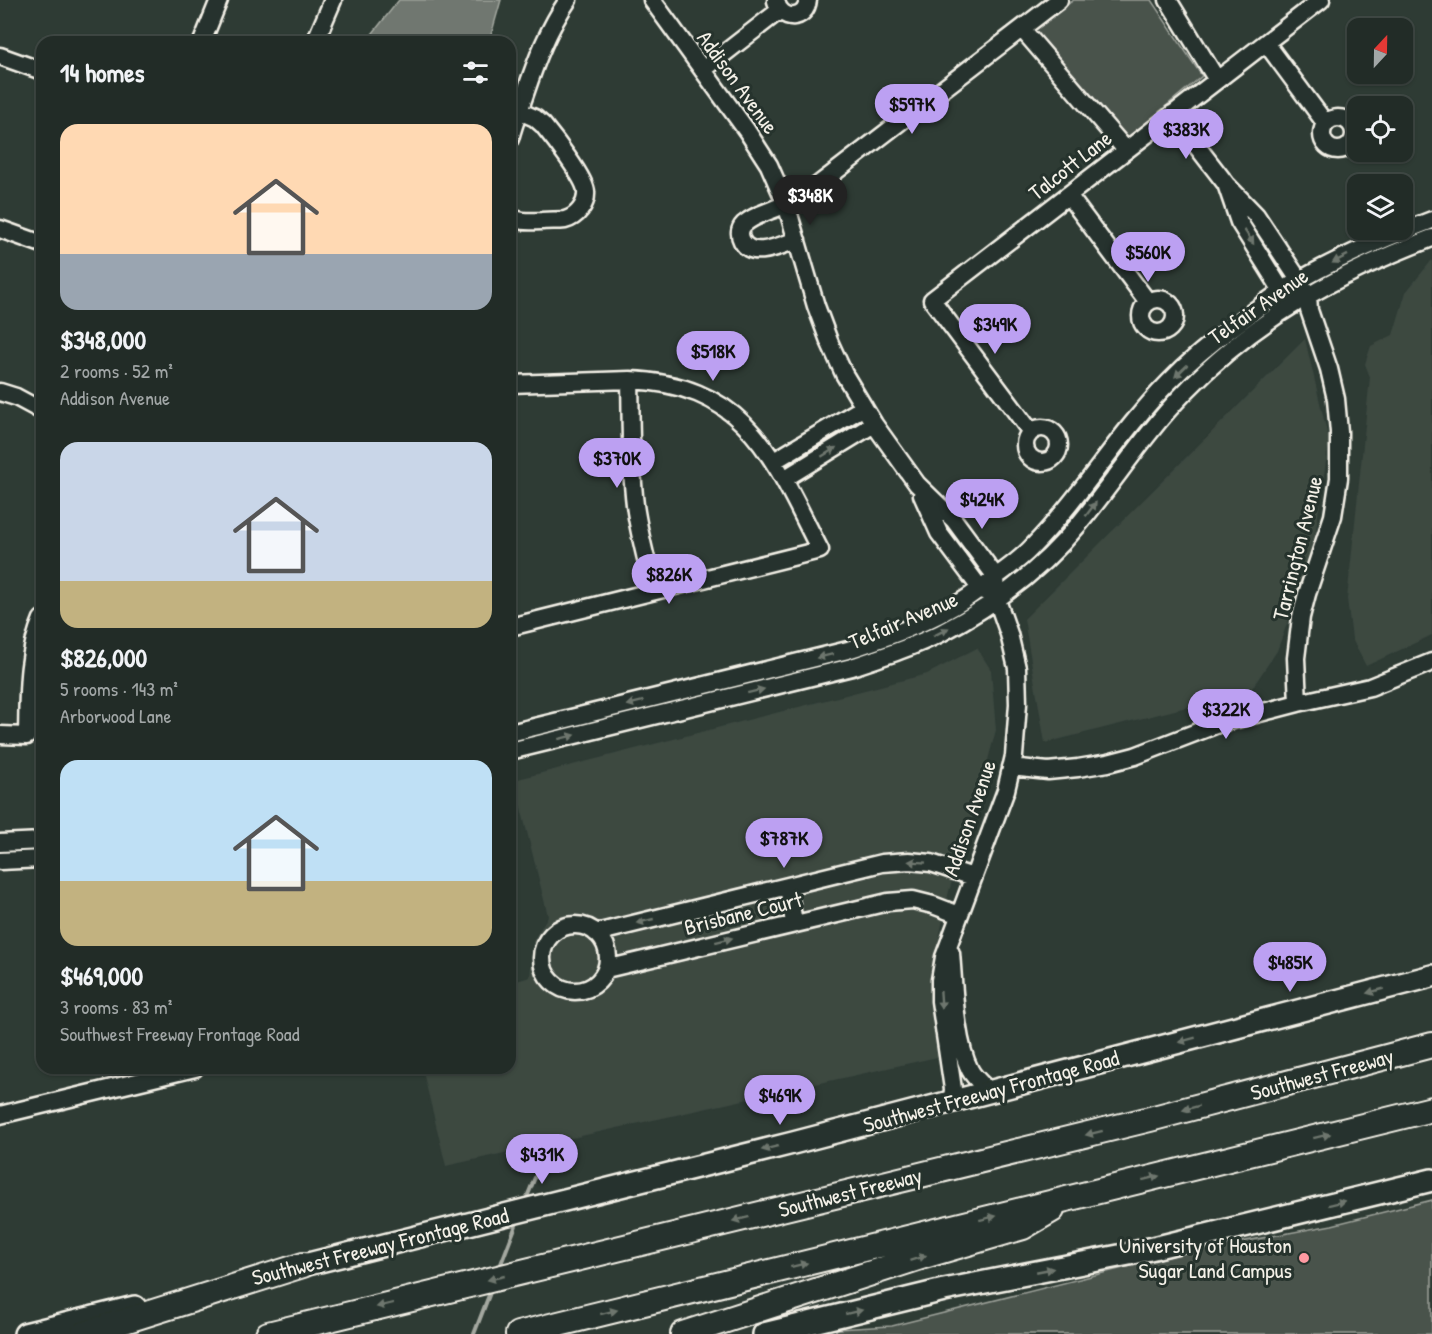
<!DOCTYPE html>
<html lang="en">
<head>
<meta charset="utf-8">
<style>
	body { margin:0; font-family:"Patrick Hand",sans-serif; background:#2e3833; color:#f1f3f6; height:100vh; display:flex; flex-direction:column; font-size:22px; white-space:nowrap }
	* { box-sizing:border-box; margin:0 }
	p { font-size:20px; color:#a2a7a7 }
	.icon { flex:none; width:33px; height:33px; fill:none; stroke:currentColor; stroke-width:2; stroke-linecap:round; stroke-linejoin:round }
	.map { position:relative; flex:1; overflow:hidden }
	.details { position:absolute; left:36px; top:36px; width:480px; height:1038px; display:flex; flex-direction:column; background:#222c27; border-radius:18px; box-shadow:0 2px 4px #0004,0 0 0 2px #3f4844 }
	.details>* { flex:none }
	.needle { width:39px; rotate:22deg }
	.buttons { position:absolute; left:1347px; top:18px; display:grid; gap:12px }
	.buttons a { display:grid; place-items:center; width:66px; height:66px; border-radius:12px; background:#222c27; box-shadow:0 2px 4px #0004,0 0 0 2px #3f4844; font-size:30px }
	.price { position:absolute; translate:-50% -51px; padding:0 14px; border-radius:21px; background:#bca0f2; color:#111; font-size:20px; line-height:39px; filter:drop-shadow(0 2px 3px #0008) }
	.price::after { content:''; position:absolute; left:50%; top:36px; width:18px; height:14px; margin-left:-9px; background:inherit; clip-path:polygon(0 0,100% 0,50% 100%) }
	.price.current { background:#222; color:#fff }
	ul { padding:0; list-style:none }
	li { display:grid; align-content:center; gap:12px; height:318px; padding:0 24px }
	li span { display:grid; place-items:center; height:186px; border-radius:18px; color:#555 }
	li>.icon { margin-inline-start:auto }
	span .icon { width:108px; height:108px; fill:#fffc; stroke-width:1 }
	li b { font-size:26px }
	h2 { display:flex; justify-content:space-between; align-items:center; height:72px; padding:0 24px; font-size:26px }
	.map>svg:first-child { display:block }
	.built { fill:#3c4841 }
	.green { fill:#48524c; stroke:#9ea29a; stroke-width:1.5 }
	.water { fill:#6f7770; stroke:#a4a8a0; stroke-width:1.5 }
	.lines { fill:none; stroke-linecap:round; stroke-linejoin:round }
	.stream { stroke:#a4a8a0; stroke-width:4 }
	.minor-casing { stroke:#f4f1e8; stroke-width:21 }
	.major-casing { stroke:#f4f1e8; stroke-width:26 }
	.highway-casing { stroke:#f4f1e8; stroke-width:28 }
	.minor { stroke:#26332d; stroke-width:16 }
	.major { stroke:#26332d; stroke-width:21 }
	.highway { stroke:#26332d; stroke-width:24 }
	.oneway { fill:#6e766e }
	.poi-dot { fill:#ff9aa2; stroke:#26332d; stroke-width:2 }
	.labels { text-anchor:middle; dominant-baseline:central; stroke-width:6; stroke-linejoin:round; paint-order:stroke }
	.street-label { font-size:22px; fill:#f4f1e8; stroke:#26332d }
	.poi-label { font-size:22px; fill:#f4f1e8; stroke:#26332d; text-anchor:end }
</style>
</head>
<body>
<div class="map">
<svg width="1432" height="1334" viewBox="0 0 1432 1334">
	<rect width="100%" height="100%" fill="#2e3b34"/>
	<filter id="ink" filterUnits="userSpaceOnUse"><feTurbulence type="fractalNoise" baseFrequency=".0167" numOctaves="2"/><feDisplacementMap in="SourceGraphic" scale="12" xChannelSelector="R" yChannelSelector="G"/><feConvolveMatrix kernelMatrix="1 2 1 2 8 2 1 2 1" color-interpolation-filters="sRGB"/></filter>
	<g filter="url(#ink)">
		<!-- built -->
		<path class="built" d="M1432,260V635L1366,666L1352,639L1347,599L1370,377L1365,364L1371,346L1393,335L1406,292Z
			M1305,339L1329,441L1312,556L1277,651L1250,691L1045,743L1024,619Z
			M977,648L991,670L996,730L975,809L949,891L935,957L942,1056L446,1166L422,1068H510V983L530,977L533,941L548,916L514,780L927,674Z"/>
		<!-- green -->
		<path class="green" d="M1074,0H1151L1202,76L1124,141L1031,30Z
			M1432,1200V1334H834L837,1329L892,1326L1187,1252L1332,1225Z"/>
		<!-- water -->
		<path class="water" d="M399,0H501L489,42H369V38Z"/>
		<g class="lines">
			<!-- stream -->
			<path class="stream" d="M525,1202L536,1175
				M499,1269L518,1220
				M474,1334L491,1290"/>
			<defs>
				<path id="minor" d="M652,0L747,131L769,165L786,204L816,306L829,341L844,374L874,424L917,484L954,520L996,577L997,600L1009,634L1017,668L1018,704L1014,756L1006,790L944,957L940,980V1001L953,1089L952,1101
					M1168,0L1217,80
					M776,1C781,22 806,21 808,0
					M1022,29L1126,150
					M202,42L219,0
					M315,42L333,0
					M1266,43L1326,124
					M0,56L42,71
					M703,70L780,10
					M1172,114L1226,184L1256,215L1299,280L1308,295L1309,310L1329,369L1336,399L1339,432V478L1333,516L1307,594L1301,617L1296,658L1298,703
					M1322 134a16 16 0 1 1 32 0a16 16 0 1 1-32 0Z
					M510,139C514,123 520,109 525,94C536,61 548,29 568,0
					M1227,187L1239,222L1287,299
					M1068,195L1148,302
					M510,216C520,223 530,221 542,221C549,220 558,221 565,220C577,217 587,204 586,192C586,179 552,136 543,125L535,118L519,111
					M0,229L42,244
					M797,240C781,245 752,260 742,241C739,235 739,229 744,224C755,214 772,211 786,204C795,200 805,194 814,188L1059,0
					M1141 316a17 17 0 1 1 34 0a17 17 0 1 1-34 0Z
					M630,380C631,422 630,464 635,505C639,534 647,563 654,591
					M510,384L630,380C748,385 773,458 820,550L510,627
					M0,392L16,397L42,411
					M1025 445a17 17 0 1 1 34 0a17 17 0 1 1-34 0Z
					M1031,432L932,300L1321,0
					M774,461L864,407
					M784,479L874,424
					M922,495L939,533L980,588L989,594
					M510,733L848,650C887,637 929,623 964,600C973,594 981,588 990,581C1004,571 1020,560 1032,547C1082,496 1118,434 1168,383C1189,361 1212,342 1237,324C1257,309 1277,292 1300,280C1342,256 1387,237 1432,220
					M0,735L27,736C28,697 26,656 42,619
					M510,751L852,667C882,657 913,647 941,633C993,606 1042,569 1079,524C1115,481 1145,433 1184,393C1255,319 1337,274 1432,238
					M1011,767L1048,771L1078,768L1108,763L1135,756L1218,724L1298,703L1370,687L1432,662
					M0,843L42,841
					M0,861L42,859
					M788,886L794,923
					M542 958a33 33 0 1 1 66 0a33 33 0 1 1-66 0Z
					M596,933L882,863L909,861L931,863L973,877
					M951,953C954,987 955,1041 970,1070C974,1078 983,1085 989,1091
					M606,969L888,902L913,900L933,905L959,915
					M0,1115L195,1068"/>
				<path id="major" d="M288,1269L793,1143L1432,976
					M25,1334L135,1307
					M764,1334L944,1290L1129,1254L1432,1180"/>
				<path id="highway" d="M83,1334L303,1265
					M268,1334L1150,1119L1432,1045
					M518,1334L1432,1109
					M683,1334L924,1256L1023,1227L1052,1210"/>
			</defs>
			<!-- minor casing -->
			<use href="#minor" class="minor-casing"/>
			<!-- major casing -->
			<use href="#major" class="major-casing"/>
			<!-- highway casing -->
			<use href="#highway" class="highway-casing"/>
			<!-- minor -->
			<use href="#minor" class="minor"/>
			<!-- major -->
			<use href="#major" class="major"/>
			<!-- highway -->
			<use href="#highway" class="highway"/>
		</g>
		<!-- one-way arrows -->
		<defs><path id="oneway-solid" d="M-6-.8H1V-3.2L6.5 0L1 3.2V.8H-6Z" transform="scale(1.5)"/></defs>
		<g class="oneway">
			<use href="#oneway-solid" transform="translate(1249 237) rotate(57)"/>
			<use href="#oneway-solid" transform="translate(1340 259) rotate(153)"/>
			<use href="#oneway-solid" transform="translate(1181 371) rotate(136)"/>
			<use href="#oneway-solid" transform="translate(829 452) rotate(-32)"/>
			<use href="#oneway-solid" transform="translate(1091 509) rotate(-53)"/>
			<use href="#oneway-solid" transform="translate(941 632) rotate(-27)"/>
			<use href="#oneway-solid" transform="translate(825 656) rotate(166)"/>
			<use href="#oneway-solid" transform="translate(756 691) rotate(-14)"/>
			<use href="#oneway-solid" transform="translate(635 703) rotate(166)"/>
			<use href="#oneway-solid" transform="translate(567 737) rotate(-14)"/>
			<use href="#oneway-solid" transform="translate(917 862) rotate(-176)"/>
			<use href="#oneway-solid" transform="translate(645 921) rotate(167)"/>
			<use href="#oneway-solid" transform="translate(724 940) rotate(-14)"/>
			<use href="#oneway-solid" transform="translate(1375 991) rotate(165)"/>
			<use href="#oneway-solid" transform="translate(941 1000) rotate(86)"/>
			<use href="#oneway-solid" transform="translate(1187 1040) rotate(165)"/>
			<use href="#oneway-solid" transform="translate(1191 1108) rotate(165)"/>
			<use href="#oneway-solid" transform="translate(1094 1133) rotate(166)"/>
			<use href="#oneway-solid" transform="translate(1322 1136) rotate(-14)"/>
			<use href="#oneway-solid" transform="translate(770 1148) rotate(166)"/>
			<use href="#oneway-solid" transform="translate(1151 1178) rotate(-14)"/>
			<use href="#oneway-solid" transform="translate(1337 1203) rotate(-14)"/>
			<use href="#oneway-solid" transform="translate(988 1218) rotate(-14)"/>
			<use href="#oneway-solid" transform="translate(741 1219) rotate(166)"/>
			<use href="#oneway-solid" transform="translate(918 1258) rotate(-18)"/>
			<use href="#oneway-solid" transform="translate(799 1265) rotate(-14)"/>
			<use href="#oneway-solid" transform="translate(1045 1270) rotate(-11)"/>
			<use href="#oneway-solid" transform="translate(496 1278) rotate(167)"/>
			<use href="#oneway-solid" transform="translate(385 1305) rotate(166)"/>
			<use href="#oneway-solid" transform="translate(609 1312) rotate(-14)"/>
			<use href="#oneway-solid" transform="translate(854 1312) rotate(-14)"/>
		</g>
	</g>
	<!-- markers -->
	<circle class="poi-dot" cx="1304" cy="1258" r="6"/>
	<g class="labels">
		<!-- street labels -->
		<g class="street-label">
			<text transform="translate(738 82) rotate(54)">Addison Avenue</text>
			<text transform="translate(1070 165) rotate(-38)">Talcott Lane</text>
			<text transform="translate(1258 306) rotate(-35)">Telfair Avenue</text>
			<text transform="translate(1297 548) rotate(-76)">Tarrington Avenue</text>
			<text transform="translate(903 620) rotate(-23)">Telfair Avenue</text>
			<text transform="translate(969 818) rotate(-71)">Addison Avenue</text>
			<text transform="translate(743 913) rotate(-14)">Brisbane Court</text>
			<text transform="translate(1322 1074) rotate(-15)">Southwest Freeway</text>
			<text transform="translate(991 1091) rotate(-15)">Southwest Freeway Frontage Road</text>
			<text transform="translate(850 1192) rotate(-14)">Southwest Freeway</text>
			<text transform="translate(380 1246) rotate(-14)">Southwest Freeway Frontage Road</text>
		</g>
		<!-- poi labels -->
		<g class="poi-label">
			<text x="1292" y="1245">University of Houston<tspan x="1292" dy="25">Sugar Land Campus</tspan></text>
		</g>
	</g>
</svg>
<div class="buttons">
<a><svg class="needle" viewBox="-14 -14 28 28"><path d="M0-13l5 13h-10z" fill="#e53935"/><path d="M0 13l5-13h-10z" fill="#a2a7a7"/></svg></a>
<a><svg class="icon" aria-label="locate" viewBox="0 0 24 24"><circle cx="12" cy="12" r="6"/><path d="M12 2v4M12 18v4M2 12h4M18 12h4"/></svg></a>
<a><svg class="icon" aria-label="layers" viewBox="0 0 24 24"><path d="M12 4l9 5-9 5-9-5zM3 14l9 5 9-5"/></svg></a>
</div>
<b class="price" style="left:912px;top:135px">$597K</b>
<b class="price" style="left:1186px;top:160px">$383K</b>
<b class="price current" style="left:810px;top:226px">$348K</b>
<b class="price" style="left:1148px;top:283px">$560K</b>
<b class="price" style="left:995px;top:355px">$349K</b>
<b class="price" style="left:713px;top:382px">$518K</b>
<b class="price" style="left:617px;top:489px">$370K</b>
<b class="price" style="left:982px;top:530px">$424K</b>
<b class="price" style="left:669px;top:605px">$826K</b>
<b class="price" style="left:1226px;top:740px">$322K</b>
<b class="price" style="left:784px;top:869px">$787K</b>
<b class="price" style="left:1290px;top:993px">$485K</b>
<b class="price" style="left:780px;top:1126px">$469K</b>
<b class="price" style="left:542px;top:1185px">$431K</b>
<section class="details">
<h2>14 homes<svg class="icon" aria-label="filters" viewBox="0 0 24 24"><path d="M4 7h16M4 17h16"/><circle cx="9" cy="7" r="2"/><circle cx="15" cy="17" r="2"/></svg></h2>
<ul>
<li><span style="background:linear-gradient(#ffd9b3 70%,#9aa5b1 0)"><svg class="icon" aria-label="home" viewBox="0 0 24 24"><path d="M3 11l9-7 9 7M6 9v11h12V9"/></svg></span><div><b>$348,000</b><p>2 rooms · 52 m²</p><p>Addison Avenue</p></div></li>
<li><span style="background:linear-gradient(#c9d6e8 75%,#c2b280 0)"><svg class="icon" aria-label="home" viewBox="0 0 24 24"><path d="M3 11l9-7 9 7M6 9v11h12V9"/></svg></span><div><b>$826,000</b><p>5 rooms · 143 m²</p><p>Arborwood Lane</p></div></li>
<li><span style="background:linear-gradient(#bfe0f5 65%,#c2b280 0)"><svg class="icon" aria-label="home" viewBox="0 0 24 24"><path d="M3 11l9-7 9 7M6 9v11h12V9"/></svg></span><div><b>$469,000</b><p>3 rooms · 83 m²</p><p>Southwest Freeway Frontage Road</p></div></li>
</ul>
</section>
</div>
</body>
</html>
